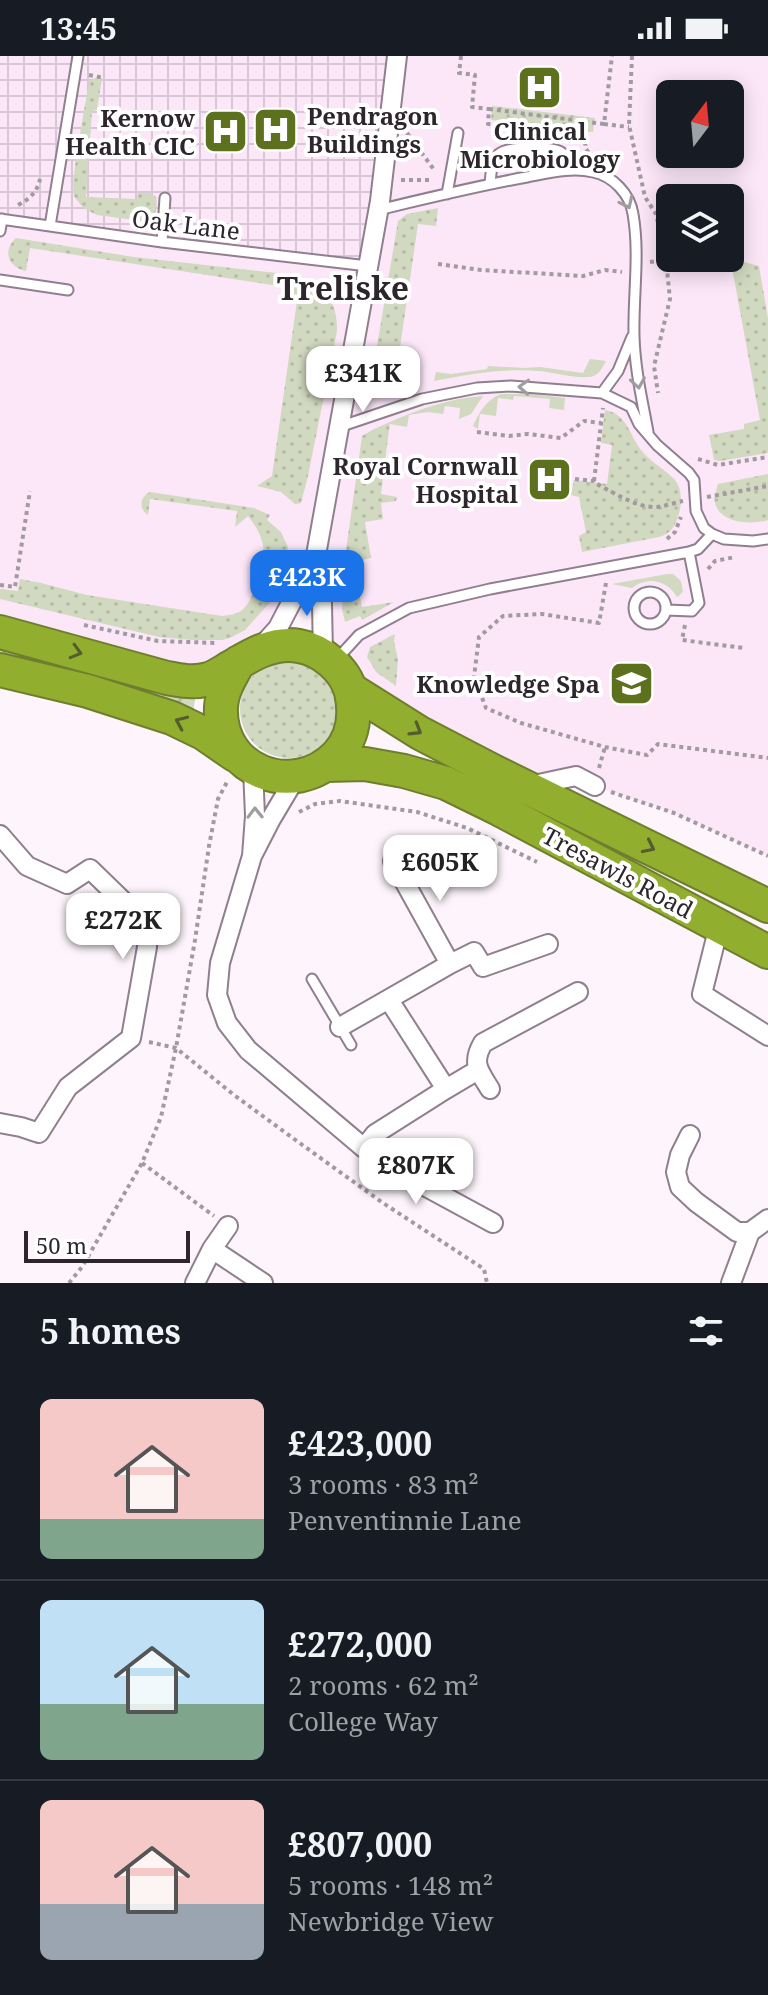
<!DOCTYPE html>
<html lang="en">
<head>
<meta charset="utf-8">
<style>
	body { margin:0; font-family:"Noto Serif",serif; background:#20242c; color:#f1f3f6; height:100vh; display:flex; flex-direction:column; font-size:30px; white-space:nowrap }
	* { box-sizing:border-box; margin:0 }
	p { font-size:26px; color:#9ea1a6 }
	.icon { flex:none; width:44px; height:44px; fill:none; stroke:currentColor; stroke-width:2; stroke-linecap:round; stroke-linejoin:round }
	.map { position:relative; height:1227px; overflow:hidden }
	.side { display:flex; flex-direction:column; background:#171b24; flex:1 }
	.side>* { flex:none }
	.needle { width:52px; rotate:16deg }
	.tools { position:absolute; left:656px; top:24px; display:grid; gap:16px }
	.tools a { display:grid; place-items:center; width:88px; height:88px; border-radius:12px; background:#171b24; box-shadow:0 4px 20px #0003; font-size:40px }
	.scale { position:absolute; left:24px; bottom:20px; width:166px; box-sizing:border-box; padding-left:8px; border:4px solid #2d262c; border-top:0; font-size:22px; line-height:28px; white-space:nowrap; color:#2d262c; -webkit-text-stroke:6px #fff; paint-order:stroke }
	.price { position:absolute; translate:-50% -68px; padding:0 18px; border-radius:16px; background:#fff; color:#222; font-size:26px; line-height:52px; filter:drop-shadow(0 2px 4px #0008) }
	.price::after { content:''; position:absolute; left:50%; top:48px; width:24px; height:18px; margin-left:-12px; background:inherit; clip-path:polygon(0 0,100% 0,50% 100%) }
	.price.selected { background:#1a73e8; color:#fff }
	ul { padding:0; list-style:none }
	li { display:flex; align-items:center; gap:24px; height:200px; padding:0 40px }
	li+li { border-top:2px solid #363941 }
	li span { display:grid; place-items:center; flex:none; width:224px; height:160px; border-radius:12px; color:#555 }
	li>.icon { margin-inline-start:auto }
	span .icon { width:96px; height:96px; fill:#fffc; stroke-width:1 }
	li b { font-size:34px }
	h2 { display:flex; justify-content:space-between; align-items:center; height:96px; padding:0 40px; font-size:34px }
	.status { display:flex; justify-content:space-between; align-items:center; height:56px; padding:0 40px; background:#171b24; direction:ltr }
	.status svg { height:22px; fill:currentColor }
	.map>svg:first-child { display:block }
	.built { fill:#fce7f9; fill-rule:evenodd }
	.industrial { fill:url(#industrial-grid) }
	.grass { fill:url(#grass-dots) }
	.garden { fill:#d2d9c1 }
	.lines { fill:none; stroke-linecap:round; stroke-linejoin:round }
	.lane-casing { stroke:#907f8e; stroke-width:13 }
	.street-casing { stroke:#907f8e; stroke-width:22 }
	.highway-casing { stroke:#6f7e2e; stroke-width:36 }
	.path { stroke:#a29aa0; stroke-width:4; stroke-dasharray:4 4; stroke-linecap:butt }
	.lane { stroke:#fff; stroke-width:9 }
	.street { stroke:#fff; stroke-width:18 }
	.highway { stroke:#92ae2f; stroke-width:32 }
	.oneway { stroke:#a09da0 }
	.oneway2 { stroke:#555c2d }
	.labels { text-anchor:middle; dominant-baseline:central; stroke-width:8; stroke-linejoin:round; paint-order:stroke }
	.poi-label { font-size:24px; font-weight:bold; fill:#2d262c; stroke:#fff; text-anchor:end }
	.street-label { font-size:24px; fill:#2d262c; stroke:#fff }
	.district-label { font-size:32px; font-weight:bold; fill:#2d262c; stroke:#fff }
</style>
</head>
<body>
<div class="status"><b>13:45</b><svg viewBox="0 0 49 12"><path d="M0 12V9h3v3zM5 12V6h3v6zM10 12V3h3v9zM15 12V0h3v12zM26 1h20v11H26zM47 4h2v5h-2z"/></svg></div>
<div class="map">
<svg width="768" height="1227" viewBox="0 0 768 1227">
	<defs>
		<pattern id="industrial-grid" width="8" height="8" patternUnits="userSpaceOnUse" patternTransform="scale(2)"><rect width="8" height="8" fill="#fce7f9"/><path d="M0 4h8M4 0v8" fill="none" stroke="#d8c6d6"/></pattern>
		<pattern id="grass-dots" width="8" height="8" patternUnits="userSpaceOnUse" patternTransform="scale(2)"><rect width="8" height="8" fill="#d2d9c1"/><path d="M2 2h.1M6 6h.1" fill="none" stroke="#b5baa6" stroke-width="1.8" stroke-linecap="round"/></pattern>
	</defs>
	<rect width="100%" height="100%" fill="#fdf5fb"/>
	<!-- built -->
	<path class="built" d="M397,0H768V800L674,757L595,730L577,721L565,735L526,731L333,607L316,500L278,572L213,622L0,576V163ZM670,38H730V98H670ZM670,142H730V202H670Z"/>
	<!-- industrial -->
	<path class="industrial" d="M0,0H397L368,210L0,162Z"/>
	<!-- grass -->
	<path class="grass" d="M95,22H102L97,54L92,55L86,141L137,143L138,137H150L156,141C158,150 156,160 150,166L97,159L83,152L74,140L73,128L76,101L89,26Z
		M492,50L595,62L593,76L491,64Z
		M438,152L436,170L418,168L397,312L414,315L411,336C396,339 380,346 370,332L398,165L407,158Z
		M16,182L134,201L286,218C319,223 338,240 337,275L308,420L301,447L295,448L281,436L257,430L272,420L297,245L286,231L30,192L26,215C8,211 2,195 16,182Z
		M737,204L759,210L768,262V397L720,405L714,404L709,379L744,373V368L760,364L731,206Z
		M605,354C627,358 629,378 641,394C651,407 664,412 674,423C686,435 681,464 670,475C667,478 663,480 659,481L582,496L579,480L586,476L579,441L571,439L574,424L607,428L612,389L601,387Z
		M390,366L381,438L397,441L396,445L381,447L383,463L365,466L371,502L353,506L362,551L394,546L362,564L360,560L345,566L342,553L346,494L362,380L374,373Z
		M768,418V464C753,469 720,468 715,447C713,441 717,433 718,428Z
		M150,436L254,452L270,459L267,464L281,476L288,491L287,509L284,523L273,543L245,574L230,582L222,584H191L159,581L0,543V533L18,535L20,523L41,527L87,539L222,560C229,559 235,559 241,555C255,544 266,507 263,489C261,478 255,469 248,460L235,471L237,455L150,443L148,459C138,452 140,441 150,436Z
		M395,578L394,585L398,604L396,630L376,616L367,601L370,591Z
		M0,589L172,639L195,642L193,659L0,603Z
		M240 653a49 49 0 1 1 98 0a49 49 0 1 1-98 0Z"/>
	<!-- garden -->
	<path class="garden" d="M590,303L606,305C602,312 598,321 589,321C573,322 556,317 539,315C504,312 469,318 434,325L436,316L451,318L487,313L488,310L524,312L540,311L583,317Z
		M501,338H533L565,342L564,354L549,352L550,343L514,340L513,344L498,342L496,360L480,358L478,373L473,370C480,355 486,344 501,338Z
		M483,340L471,358L459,363L460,352L445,350L443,358L428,356L409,359L407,371L390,368V366C419,353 451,342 483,340Z
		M667,518H673L681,525L683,535L679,540L677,541C667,524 647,520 632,532L612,528Z"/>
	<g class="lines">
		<defs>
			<path id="lane" d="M490,128C491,118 491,105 499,98C508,90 551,90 561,96C568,100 574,108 579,114
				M447,138L458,77
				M378,154C428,142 477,130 527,121C549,117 572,111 593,116C613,120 630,138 633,158C640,198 633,239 634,280C635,314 642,343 648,376
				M0,163L162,186L368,210
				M50,170L78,0
				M0,175L2,163
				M162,186L165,142
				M0,224L68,234
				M602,337L618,315L632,281
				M339,371L422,343L477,332L511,330L602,337L631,351L639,368L657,389L689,417L694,424L696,455L704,472L712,478L724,483L753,485L768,483
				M634 552a16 16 0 1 1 32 0a16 16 0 1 1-32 0Z
				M666,554L692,555L699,547L689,496
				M337,603L359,579L409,552L490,533L689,496L698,493L712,478
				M312,923L351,989"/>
			<path id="street" d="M260,592L278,572L316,499
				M323,599L322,548L316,499L380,145L397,0
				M253,712L255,760L252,800L271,763L296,721
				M529,730L576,720L595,730
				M0,779L27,810L67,828L90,813L125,847L148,858L147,891L131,982L68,1031L39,1077L21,1071L0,1067
				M252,800L220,907L217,939L227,967L248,994L364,1092L375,1078L446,1033L389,944
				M393,805L450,908
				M719,870L702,938L768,980
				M340,971L450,908L474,896L483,911L548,888
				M446,1033L478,1014
				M490,1033C479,1015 471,1007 483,987L578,936
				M690,1079L680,1099L676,1116L680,1131L696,1146L737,1176H750L768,1163
				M364,1092L397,1115L493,1167
				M212,1193L228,1170
				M195,1227L212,1193L263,1227
				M731,1227L750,1176"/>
			<path id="highway" d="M0,576L167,622C182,625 194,627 209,623C217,620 224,615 231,611C251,599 274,585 299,590C322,594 345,613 351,636C356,659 354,681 337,699C293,744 218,715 221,651C222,634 231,620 239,606
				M0,614L88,635L172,662L203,677L235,699
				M350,633L420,677L493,715L768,850
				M327,709L365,708L404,715L446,727L499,753L768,896"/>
		</defs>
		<!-- lane casing -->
		<use href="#lane" class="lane-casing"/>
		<!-- street casing -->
		<use href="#street" class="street-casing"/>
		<!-- highway casing -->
		<use href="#highway" class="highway-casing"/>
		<!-- path -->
		<path class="path" d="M461,0L459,17L475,19L472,51L489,53L488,68L539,75
			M632,0L629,69L645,141L656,158L660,176L661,196L667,214L670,243L654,310L658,337
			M89,19L104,22
			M489,53L604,68L612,0
			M604,68L629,71
			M407,77L435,115
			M559,77L586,81L585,92L591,99
			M401,124H431
			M18,149C30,143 37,136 40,123
			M650,206L671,203
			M438,208L481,214L583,220L605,214L622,216
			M477,376L509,380L528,378L561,382L584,365L601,367
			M698,403L718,409L768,401
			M575,423L594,425L595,427C613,436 636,452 657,451C665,450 674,447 683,445
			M594,425L603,352
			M707,441L768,430
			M667,483L675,476L681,461
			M708,513L715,505L735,501
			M606,527L599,567L542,558L503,560L479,581L474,621L486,652L521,667L605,691L647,699L658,688L768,702
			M0,529L15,531L30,435
			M84,569L158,585L217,587
			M685,569L682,584L744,592
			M599,712L605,691
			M611,736L674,757L768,800
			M299,756L315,748L340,745L417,756L467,772L537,806
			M149,986L176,992L234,1039L301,1088L383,1147L484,1213L487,1227
			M142,1107L214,1160
			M69,1227L82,1211L142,1107L161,1061L176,992L195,884L209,790L218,743L227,726"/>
		<!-- lane -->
		<use href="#lane" class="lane"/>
		<!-- street -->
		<use href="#street" class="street"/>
		<!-- highway -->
		<use href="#highway" class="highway"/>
	</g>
	<!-- one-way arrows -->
	<defs><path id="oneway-chevron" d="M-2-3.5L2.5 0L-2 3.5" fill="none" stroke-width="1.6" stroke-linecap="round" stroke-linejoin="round" transform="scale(2)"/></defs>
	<g class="oneway">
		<use href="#oneway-chevron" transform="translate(627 147) rotate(65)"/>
		<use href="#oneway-chevron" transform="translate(638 327) rotate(81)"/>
		<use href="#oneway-chevron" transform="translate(524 331) rotate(-177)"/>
		<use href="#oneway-chevron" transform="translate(255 757) rotate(-91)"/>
	</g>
	<g class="oneway2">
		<use href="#oneway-chevron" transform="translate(76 596) rotate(16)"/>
		<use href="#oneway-chevron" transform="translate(181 666) rotate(-156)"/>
		<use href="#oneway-chevron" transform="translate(416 674) rotate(31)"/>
		<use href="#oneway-chevron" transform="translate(649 791) rotate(26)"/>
	</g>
	<!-- icons -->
	<defs>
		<symbol id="hospital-square" viewBox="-11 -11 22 22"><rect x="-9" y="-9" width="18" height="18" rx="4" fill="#5d701d" stroke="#fff"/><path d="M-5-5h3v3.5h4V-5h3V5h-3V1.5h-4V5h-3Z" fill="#fff"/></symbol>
		<symbol id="university-square" viewBox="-11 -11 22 22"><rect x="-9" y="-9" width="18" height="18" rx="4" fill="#5d701d" stroke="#fff"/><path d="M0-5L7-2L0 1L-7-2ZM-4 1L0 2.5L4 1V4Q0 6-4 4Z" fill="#fff"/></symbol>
	</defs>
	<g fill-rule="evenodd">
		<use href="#hospital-square" x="514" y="6" width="51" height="51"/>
		<use href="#hospital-square" x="250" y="48" width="51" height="51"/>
		<use href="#hospital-square" x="200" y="50" width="51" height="51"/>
		<use href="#hospital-square" x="524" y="398" width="51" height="51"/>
		<use href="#university-square" x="606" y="602" width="51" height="51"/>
	</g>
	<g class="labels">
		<!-- poi labels -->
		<g class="poi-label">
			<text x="307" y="59" text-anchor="start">Pendragon<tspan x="307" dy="28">Buildings</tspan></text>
			<text x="195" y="61">Kernow<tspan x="195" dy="28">Health CIC</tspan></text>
			<text x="540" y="74" text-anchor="middle">Clinical<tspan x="540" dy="28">Microbiology</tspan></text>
			<text x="518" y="409">Royal Cornwall<tspan x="518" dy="28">Hospital</tspan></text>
			<text x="600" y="627">Knowledge Spa</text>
		</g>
		<!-- street labels -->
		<g class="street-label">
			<text transform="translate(186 168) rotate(7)">Oak Lane</text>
			<text transform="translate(618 816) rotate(28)">Tresawls Road</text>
		</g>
		<!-- district labels -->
		<g class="district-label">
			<text x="343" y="231">Treliske</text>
		</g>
	</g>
</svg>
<div class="tools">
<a><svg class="needle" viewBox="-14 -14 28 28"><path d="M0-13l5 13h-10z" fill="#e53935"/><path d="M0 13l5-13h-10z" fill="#9ea1a6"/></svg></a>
<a><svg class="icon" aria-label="layers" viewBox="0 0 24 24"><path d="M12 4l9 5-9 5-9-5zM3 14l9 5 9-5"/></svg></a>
</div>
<div class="scale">50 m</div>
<b class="price" style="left:363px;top:358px">£341K</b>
<b class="price selected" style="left:307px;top:562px">£423K</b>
<b class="price" style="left:440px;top:847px">£605K</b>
<b class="price" style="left:123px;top:905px">£272K</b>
<b class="price" style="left:416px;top:1150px">£807K</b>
</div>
<section class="side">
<h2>5 homes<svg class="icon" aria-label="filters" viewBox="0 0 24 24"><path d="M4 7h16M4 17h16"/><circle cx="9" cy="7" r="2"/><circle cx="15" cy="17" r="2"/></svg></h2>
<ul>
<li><span style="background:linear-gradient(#f6c9c9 75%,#7fa58c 0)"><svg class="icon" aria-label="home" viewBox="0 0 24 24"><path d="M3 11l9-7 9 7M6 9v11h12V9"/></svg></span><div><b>£423,000</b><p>3 rooms · 83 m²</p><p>Penventinnie Lane</p></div></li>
<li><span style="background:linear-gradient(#bfe0f5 65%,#7fa58c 0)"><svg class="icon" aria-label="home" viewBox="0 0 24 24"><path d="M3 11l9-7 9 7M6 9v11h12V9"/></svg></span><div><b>£272,000</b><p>2 rooms · 62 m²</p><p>College Way</p></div></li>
<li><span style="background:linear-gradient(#f6c9c9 65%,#9aa5b1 0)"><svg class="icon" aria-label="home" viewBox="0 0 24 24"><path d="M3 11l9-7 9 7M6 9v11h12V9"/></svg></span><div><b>£807,000</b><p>5 rooms · 148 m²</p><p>Newbridge View</p></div></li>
</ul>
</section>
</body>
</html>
